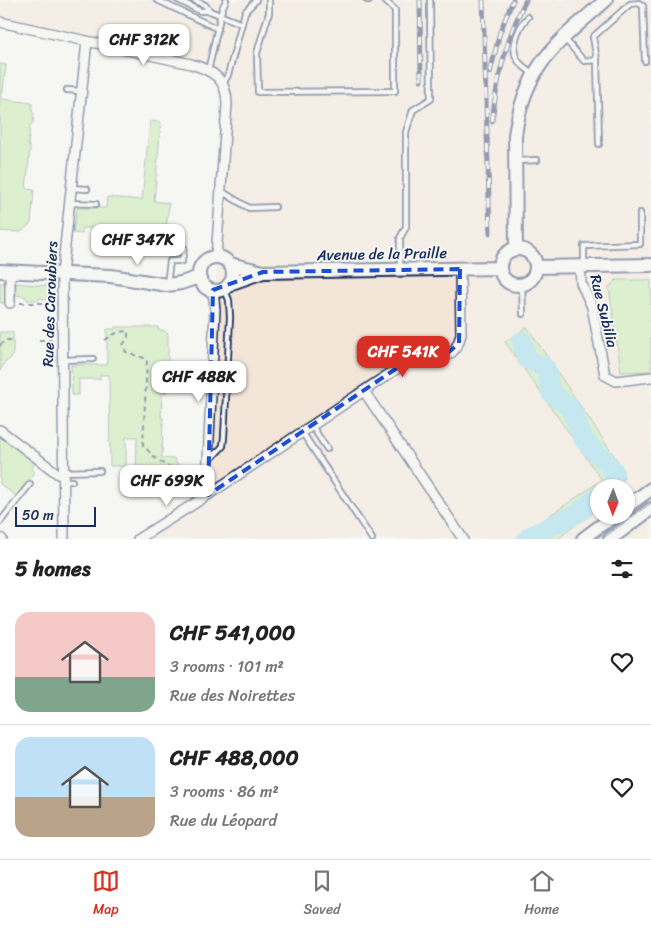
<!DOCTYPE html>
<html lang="en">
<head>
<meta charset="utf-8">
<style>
	body { margin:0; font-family:Sriracha,sans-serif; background:#f6f6f6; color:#222; height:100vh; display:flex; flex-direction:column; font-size:19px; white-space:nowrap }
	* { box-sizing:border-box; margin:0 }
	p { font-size:16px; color:#767676 }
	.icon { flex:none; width:28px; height:28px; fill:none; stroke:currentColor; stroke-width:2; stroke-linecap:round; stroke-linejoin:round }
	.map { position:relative; height:539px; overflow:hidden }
	.details { display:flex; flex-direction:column; background:#fff; flex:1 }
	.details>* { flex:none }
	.needle { width:32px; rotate:181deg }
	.buttons { position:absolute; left:590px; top:479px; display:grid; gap:10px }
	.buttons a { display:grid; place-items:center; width:45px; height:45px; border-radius:50%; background:#fff; box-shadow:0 1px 4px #0004; font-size:25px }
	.scale { position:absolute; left:15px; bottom:12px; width:81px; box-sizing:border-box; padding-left:5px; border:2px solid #1b2f5e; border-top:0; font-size:14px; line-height:18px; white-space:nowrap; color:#1b2f5e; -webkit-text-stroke:4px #f6f6f2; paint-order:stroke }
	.price { position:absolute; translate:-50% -42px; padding:0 11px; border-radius:10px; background:#fff; color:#222; font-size:16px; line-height:32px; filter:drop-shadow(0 1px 2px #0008) }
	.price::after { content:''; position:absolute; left:50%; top:30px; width:15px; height:11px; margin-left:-8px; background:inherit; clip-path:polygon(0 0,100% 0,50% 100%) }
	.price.on { background:#d93025; color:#fff }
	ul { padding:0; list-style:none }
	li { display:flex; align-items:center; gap:15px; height:125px; padding:0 15px }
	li+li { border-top:1px solid #e0e0e0 }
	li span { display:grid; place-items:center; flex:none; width:140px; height:100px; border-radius:15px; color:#555 }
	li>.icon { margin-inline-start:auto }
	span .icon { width:60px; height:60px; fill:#fffc; stroke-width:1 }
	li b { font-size:21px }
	h2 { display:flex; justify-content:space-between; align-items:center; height:60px; padding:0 15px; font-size:21px }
	.dock { display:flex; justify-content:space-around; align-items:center; height:70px; border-top:1px solid #e0e0e0; background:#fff; font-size:14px; color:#767676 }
	.dock a { display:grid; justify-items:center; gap:2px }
	.dock .on { color:#d93025 }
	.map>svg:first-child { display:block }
	.built { fill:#f3e5d8; fill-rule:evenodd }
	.green { fill:#bde8a5; stroke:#6c8c82 }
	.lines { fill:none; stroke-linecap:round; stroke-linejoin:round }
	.river { stroke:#8bd5ed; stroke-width:20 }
	.lane-casing { stroke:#1b2f5e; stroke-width:8 }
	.street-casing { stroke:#1b2f5e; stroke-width:12 }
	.secondary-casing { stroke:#1b2f5e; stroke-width:16 }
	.path { stroke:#1b2f5e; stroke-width:2; stroke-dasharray:5 4; stroke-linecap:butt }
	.lane { stroke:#f6f6f2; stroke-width:4.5 }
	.street { stroke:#f6f6f2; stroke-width:9 }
	.secondary { stroke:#f6f6f2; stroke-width:12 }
	.tram { stroke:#1b2f5e; stroke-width:1 }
	.rail-casing { stroke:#1b2f5e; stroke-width:5 }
	.rail { stroke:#f6f6f2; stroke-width:3; stroke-dasharray:9; stroke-linecap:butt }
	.marked { fill:none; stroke:#1d4ed8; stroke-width:4; stroke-dasharray:10 6; stroke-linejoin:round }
	.labels { text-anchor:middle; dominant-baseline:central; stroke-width:4; stroke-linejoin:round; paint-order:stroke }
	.street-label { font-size:15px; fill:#1b2f5e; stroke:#f6f6f2 }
</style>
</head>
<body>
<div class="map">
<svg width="651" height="539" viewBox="0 0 651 539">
	<rect width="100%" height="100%" fill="#f6f6f2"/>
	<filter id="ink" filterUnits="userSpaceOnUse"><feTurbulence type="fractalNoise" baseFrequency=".02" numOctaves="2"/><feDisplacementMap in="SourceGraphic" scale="10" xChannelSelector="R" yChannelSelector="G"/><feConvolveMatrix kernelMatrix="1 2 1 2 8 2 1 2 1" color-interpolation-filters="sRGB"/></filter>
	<g filter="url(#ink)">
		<!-- built -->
		<path class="built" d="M0,0H651V539H135L203,496L227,96L220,81L198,67L0,22ZM599,488H626V515H599Z"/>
		<!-- green -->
		<path class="green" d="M0,64L6,65L2,99L32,103V111L34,114L33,123L30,125L28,145L30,148L26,189L34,190L31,223L21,232L0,231Z
			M150,121L161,122L154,201L169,203L166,229L82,228V234L73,233L77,208H106L107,197L142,200Z
			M616,280H651V371L621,372L609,287Z
			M0,283H7V300L4,303H0Z
			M16,283L48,286L51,289V297C45,302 46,299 40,298L38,300H27L26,297L16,295Z
			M115,327H158V330H163L168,334V364L166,393H162L161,418H163L162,458L175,459V462L180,466L188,467V474L196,475V488L187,495L177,480L151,497L136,477L137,437H126V466H110L109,375H100V379H79V395H72L71,365H107V329H115Z
			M527,327L623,469L624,478L620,487L599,488V508L557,539H515L602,480L505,342Z
			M0,332H13V356L4,364L0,371Z
			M0,434L36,462L31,469L35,472L16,496L0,484Z"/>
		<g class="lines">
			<!-- river -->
			<path class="river" d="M522,341L527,359L546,369L551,393L570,408L584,440L614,471L612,485L609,488
				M527,539L529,537L578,513L599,496"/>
			<defs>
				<path id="lane" d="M157,0L218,29
					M178,0L200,11H210L242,24
					M194,0L205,5L210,11
					M269,0V13L257,53L258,92L395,91V10L384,0
					M367,0H369
					M528,17C519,26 510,47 517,59C520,65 527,69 532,73
					M564,38L584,61L597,60L593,37L630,4L639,3L643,6L645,61
					M597,60L599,144
					M208,71L222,9L226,0
					M223,84L228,75L245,12L256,0
					M67,90L81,91
					M517,161L537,160
					M71,188L87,189
					M221,191L249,208L275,207
					M70,203L96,204
					M584,264V246L640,244V213
					M400,268V238L406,227V132L413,110L431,99L430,0
					M167,284L170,261H182L184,248
					M522,284L523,314
					M63,360L93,359
					M312,426L327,449
					M302,432L372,539
					M210,460L223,446L224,437L230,317L229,300L224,288
					M63,472L100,471
					M63,481H72
					M0,522L30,484"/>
				<path id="street" d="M0,22L191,64C214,71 227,79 227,105L216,257
					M580,266L581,283L592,307L605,375L616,381L651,377
					M10,271V303
					M364,391L463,539
					M0,430L58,474L63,475
					M208,495L207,481L215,310L213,290
					M0,538L2,539
					M64,539L62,274L87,41
					M138,539L208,495L407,362C431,355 454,367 461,334L460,269"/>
				<path id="secondary" d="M516,249L515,135C525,65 556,44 606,0
					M500 267a18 18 0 1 1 36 0a18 18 0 1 1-36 0Z
					M199 274a17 17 0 1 1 34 0a17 17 0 1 1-34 0Z
					M230,264L263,272L500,268
					M536,267L651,265
					M0,271L111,276L167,285L181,283L199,277
					M229,284L263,272
					M626,507L651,489
					M583,539L615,515
					M610,539L651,509"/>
			</defs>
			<!-- lane casing -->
			<use href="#lane" class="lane-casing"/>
			<!-- street casing -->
			<use href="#street" class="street-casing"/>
			<!-- secondary casing -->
			<use href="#secondary" class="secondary-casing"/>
			<!-- path -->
			<path class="path" d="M20,303H46L52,300
				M39,340H54
				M105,340L118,332L128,331V337L123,345L126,352L147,359L143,445L156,459L179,472L193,494
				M0,346L5,340H12"/>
			<!-- lane -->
			<use href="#lane" class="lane"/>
			<!-- street -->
			<use href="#street" class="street"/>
			<!-- secondary -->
			<use href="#secondary" class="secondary"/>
			<!-- tram -->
			<path class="tram" d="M592,539L607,528
				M602,539L651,503"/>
			<defs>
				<path id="rail" d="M420,0L421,80
					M483,0L490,233
					M490,73L500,32L513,0
					M492,121C497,79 506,37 526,0"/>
			</defs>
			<!-- rail casing -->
			<use href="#rail" class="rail-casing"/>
			<!-- rail -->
			<use href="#rail" class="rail"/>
		</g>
	</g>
	<!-- marked area -->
	<path d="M0 0H651V539H0ZM460,269L459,343L442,358L414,360L400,366L208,495L213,290L263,272Z" fill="#f6f6f2" fill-opacity=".55" fill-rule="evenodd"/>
	<path class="marked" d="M460,269L459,343L442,358L414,360L400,366L208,495L213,290L263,272Z"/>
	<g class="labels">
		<!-- street labels -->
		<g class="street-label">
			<text transform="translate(382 254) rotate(-1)">Avenue de la Praille</text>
			<text transform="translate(50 304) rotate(-88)">Rue des Caroubiers</text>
			<text transform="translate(604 311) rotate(76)">Rue Subilia</text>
		</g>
	</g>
</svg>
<div class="buttons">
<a><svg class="needle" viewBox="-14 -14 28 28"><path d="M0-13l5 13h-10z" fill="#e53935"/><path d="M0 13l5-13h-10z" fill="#767676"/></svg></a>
</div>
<div class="scale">50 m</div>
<b class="price" style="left:144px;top:66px">CHF 312K</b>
<b class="price" style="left:138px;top:266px">CHF 347K</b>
<b class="price on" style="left:403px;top:378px">CHF 541K</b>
<b class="price" style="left:199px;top:403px">CHF 488K</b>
<b class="price" style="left:167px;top:507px">CHF 699K</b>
</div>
<section class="details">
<h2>5 homes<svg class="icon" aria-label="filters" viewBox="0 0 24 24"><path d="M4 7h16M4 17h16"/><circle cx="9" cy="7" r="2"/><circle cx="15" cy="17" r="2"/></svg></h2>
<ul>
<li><span style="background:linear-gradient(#f6c9c9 65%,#7fa58c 0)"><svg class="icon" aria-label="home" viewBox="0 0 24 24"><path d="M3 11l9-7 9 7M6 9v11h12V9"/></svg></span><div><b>CHF 541,000</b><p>3 rooms · 101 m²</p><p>Rue des Noirettes</p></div><svg class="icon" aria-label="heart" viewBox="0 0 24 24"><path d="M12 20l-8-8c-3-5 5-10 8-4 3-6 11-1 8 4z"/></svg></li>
<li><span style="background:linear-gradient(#bfe0f5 60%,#b9a48a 0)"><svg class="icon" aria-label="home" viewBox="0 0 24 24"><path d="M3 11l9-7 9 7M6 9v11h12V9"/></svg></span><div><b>CHF 488,000</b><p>3 rooms · 86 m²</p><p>Rue du Léopard</p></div><svg class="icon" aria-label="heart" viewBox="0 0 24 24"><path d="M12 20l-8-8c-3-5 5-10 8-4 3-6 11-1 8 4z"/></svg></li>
</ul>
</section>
<nav class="dock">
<a class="on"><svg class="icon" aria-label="map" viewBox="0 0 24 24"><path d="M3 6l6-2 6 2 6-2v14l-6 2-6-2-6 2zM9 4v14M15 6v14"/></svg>Map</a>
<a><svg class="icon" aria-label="saved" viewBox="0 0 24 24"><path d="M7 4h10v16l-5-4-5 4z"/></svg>Saved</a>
<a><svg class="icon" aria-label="home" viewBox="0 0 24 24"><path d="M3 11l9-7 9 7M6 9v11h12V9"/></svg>Home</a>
</nav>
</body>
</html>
